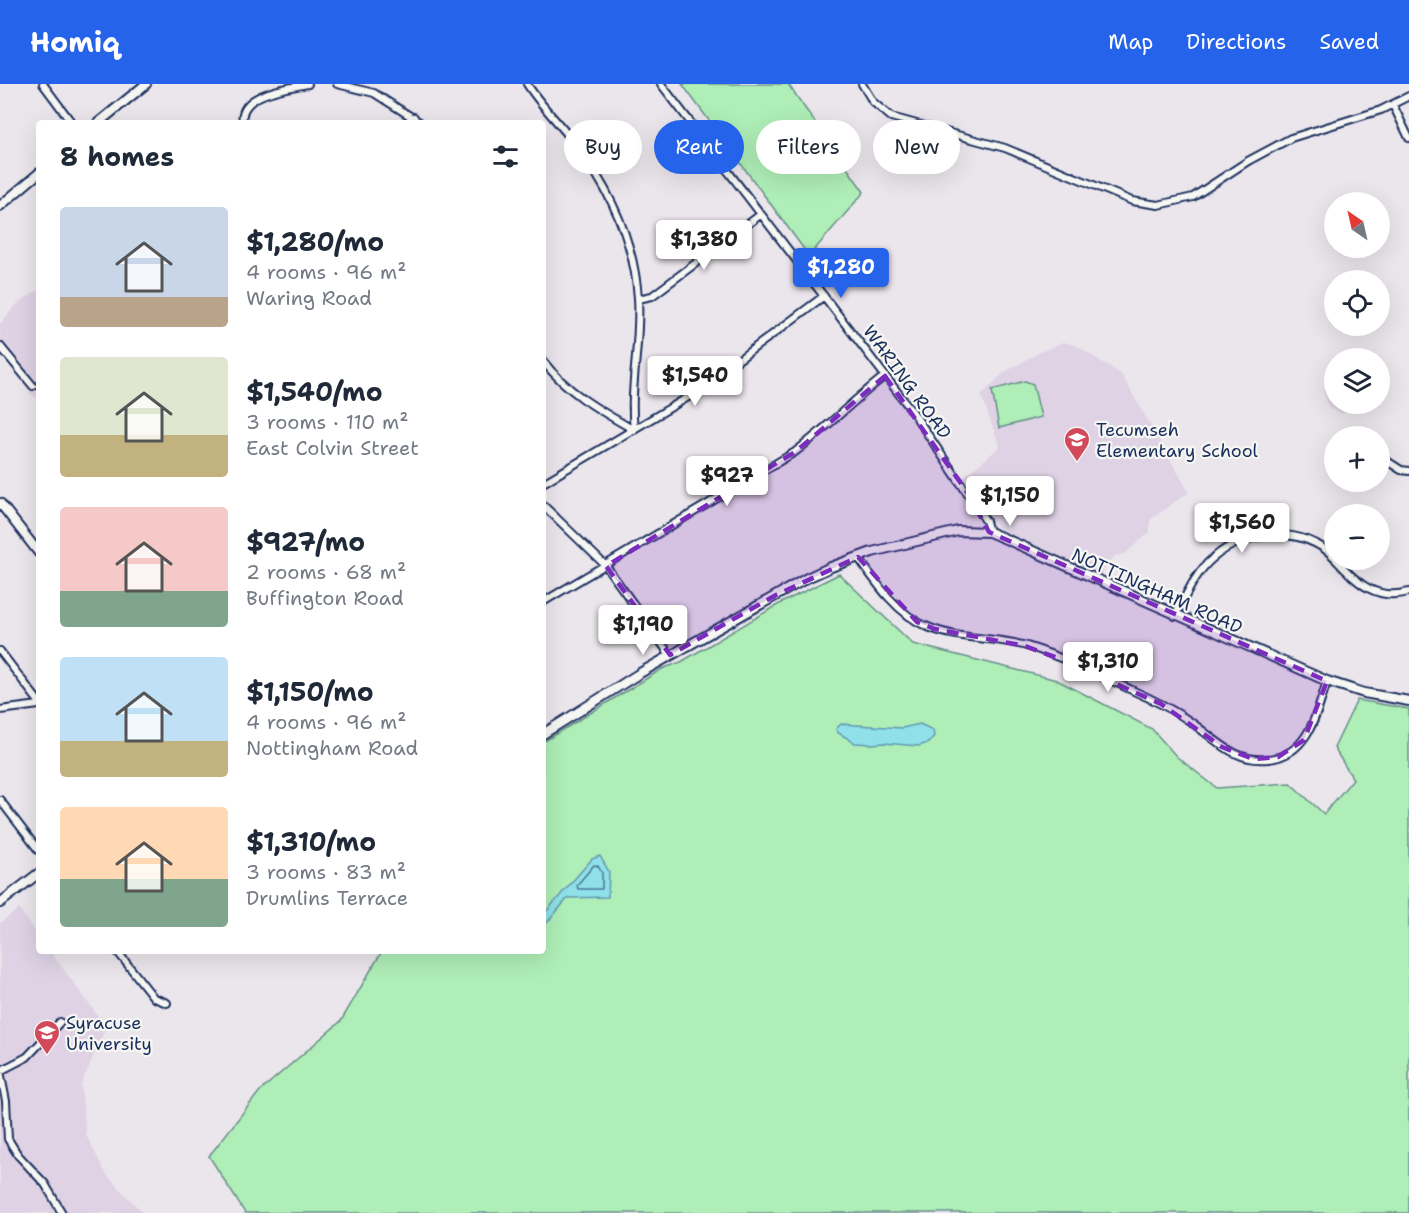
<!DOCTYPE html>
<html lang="en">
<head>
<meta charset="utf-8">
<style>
	body { margin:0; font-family:"Shantell Sans",sans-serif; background:#f6f6f7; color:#1f2937; height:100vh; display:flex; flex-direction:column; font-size:22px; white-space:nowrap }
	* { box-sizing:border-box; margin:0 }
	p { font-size:20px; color:#747a83 }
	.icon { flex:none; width:33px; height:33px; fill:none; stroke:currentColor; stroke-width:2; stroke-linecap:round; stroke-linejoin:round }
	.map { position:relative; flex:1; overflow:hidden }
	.details { position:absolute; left:36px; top:36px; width:510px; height:834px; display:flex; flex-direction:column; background:#fff; border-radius:6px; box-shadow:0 6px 24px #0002 }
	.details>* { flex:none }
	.top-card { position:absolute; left:564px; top:36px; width:570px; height:54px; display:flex; gap:12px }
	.needle { width:39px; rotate:326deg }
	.controls { position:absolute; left:1324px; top:108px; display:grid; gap:12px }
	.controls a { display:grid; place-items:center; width:66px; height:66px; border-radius:50%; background:#fff; box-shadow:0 6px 24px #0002; font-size:30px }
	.price { position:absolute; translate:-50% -51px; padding:0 14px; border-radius:6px; background:#fff; color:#222; font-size:20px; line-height:39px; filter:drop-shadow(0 2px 3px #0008) }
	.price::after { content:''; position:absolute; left:50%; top:36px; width:18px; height:14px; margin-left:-9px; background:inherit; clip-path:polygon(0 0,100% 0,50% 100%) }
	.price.on { background:#2563eb; color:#fff }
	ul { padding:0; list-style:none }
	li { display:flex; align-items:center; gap:18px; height:150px; padding:0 24px }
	li span { display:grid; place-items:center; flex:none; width:168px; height:120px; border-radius:6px; color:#555 }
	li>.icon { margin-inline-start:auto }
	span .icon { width:72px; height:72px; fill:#fffc; stroke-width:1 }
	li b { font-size:26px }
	h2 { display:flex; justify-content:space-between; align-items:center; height:72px; padding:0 24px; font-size:26px }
	.chip { padding:0 21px; border-radius:27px; background:#fff; box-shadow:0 6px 24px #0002; font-size:21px; line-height:54px }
	.chip.on { background:#2563eb; color:#fff }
	header { display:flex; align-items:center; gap:36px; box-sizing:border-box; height:84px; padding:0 30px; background:#2563eb; color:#fff }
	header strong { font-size:28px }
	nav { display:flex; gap:33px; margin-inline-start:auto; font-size:21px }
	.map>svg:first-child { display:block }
	.built { fill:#ded2e4 }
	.green { fill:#afeeb6; stroke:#658e8a; stroke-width:1.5 }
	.water { fill:#8fe0e8; stroke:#6199b1; stroke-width:1.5 }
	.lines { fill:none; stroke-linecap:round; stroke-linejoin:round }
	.shore { stroke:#497695; stroke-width:1.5 }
	.minor-casing { stroke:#1b2f5e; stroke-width:10 }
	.tertiary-casing { stroke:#1b2f5e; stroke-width:12 }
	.minor { stroke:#f6f6f2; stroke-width:6 }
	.tertiary { stroke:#f6f6f2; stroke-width:8 }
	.marked { fill:#7b2cbf; fill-opacity:0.2; stroke:#7b2cbf; stroke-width:4.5; stroke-dasharray:12 8; stroke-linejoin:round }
	.labels { text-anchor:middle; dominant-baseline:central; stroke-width:4.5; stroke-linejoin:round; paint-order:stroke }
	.street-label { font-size:18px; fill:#1b2f5e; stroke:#f6f6f2 }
	.poi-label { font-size:18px; fill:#1b2f5e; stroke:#f6f6f2; text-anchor:start }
</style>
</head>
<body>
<header>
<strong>Homiq</strong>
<nav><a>Map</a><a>Directions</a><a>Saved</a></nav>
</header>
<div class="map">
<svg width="1409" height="1129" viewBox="0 0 1409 1129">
	<rect width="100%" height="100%" fill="#ebe6ec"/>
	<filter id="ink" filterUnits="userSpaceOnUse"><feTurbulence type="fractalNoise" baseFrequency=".0167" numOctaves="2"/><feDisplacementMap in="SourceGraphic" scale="12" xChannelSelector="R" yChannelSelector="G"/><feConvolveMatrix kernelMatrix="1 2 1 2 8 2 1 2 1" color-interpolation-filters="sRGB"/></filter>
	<g filter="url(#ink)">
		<!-- built -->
		<path class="built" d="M39,205V316L29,309L30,305L0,257V240L15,222Z
			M1063,258L1077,262L1121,290L1189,408L1150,436V448L1125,470L1115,472L1108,479L1100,492L998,445L962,394L1000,363L981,311L1005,288L1038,269Z
			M1335,305V320H1353L1352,324L1341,330L1329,324L1323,306Z
			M19,825L39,852V867H50L106,943L81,1001L86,1051L106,1090L143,1129H0V839Z"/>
		<!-- green -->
		<path class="green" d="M682,0H788L864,108L809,172Z
			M1025,297L1033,300L1041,333L999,344L992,306Z
			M839,490L913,560L1057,596L1152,645L1177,673L1217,704L1290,699L1324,730L1353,695L1334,664L1357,616L1409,625V1129H245L209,1072L260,1007L341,937L382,867H543V658L662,585L681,578L781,519Z"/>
		<!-- water -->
		<path class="water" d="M841,640L902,644L920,640L933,646L934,652L928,659L918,662L884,659L871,660L855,659L837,648L836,645Z
			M600,772L609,788L608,813L568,814L547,839L543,831L592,775Z"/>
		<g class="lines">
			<!-- shore -->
			<path class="shore" d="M594,781L598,782L602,789V805H578L577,801Z"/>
			<defs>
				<path id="minor" d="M43,0L72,39
					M337,0L374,9L421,39
					M527,0C541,22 560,40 576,61C611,107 634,156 638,214C641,259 629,302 634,346
					M661,0L912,327L986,437L989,448
					M862,0L873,18L891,33L1005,64L1132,117L1158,121L1193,113L1248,77L1291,54L1381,26L1409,12
					M1393,21L1409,54
					M243,39C237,9 288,4 308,0
					M406,39L414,33
					M638,215L652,212L760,131
					M0,262L33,302
					M543,277C568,309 599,326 634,346
					M1387,377L1401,386L1409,387
					M543,399L690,312L824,212
					M543,421L606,482L670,571
					M858,473C876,499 898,531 928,543C959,556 995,553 1027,562C1069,575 1109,596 1149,614C1168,623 1187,634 1203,647C1224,663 1240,678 1268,675C1308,672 1317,629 1327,597
					M1336,476C1358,499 1375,517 1409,508
					M543,518L795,368C827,344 853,316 885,292
					M1175,532C1186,512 1195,489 1213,474C1246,445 1304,441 1335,474
					M0,567L39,618
					M0,626L39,621
					M0,716L39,767
					M117,867L154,914L167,919
					M0,987L6,1017L8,1055L18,1071L45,1100L62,1129
					M0,987L27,973L60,938"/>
				<path id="tertiary" d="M98,39L146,0
					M0,122L39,89
					M0,419L39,469
					M543,650L640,589L807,494L831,483L872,468L958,447L989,448L1008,456L1327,597L1364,609L1409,617
					M0,819L39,789"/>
			</defs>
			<!-- minor casing -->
			<use href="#minor" class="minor-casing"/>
			<!-- tertiary casing -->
			<use href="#tertiary" class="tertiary-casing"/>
			<!-- minor -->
			<use href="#minor" class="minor"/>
			<!-- tertiary -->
			<use href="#tertiary" class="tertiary"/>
		</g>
	</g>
	<!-- marked area -->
	<path class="marked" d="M885,292L967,408L989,448L1327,597L1304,656L1278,673L1253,675L1222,663L1161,620L1063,576L1025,562L935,545L917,538L858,473L776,511L670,571L606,482L795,368Z"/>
	<!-- icons -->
	<defs>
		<symbol id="school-pin" viewBox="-11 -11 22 30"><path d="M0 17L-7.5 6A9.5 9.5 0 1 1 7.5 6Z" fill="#d1495b" stroke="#f6f6f2"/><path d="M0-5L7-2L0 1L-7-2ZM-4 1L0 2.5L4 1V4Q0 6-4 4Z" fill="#fff"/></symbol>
		<symbol id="university-pin" viewBox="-11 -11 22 30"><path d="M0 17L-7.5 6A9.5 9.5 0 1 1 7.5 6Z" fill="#d1495b" stroke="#f6f6f2"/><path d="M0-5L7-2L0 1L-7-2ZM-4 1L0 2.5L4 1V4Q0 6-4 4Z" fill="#fff"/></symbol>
	</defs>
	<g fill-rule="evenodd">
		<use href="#school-pin" x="1062" y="341" width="30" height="40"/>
		<use href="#university-pin" x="32" y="934" width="30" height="40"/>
	</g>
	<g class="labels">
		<!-- street labels -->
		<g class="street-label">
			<text transform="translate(907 298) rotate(54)">WARING ROAD</text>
			<text transform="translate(1157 507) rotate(24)">NOTTINGHAM ROAD</text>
		</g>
		<!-- poi labels -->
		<g class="poi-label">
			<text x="1096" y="346">Tecumseh<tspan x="1096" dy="21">Elementary School</tspan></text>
			<text x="66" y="939">Syracuse<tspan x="66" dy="21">University</tspan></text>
		</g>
	</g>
</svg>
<div class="controls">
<a><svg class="needle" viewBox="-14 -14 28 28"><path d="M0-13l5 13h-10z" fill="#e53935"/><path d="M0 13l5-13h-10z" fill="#747a83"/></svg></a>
<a><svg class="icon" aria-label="locate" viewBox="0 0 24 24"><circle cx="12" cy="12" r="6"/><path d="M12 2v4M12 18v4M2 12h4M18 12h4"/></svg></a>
<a><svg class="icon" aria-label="layers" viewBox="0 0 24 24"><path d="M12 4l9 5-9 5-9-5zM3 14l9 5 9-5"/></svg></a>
<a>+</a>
<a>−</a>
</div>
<b class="price" style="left:704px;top:187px">$1,380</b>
<b class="price on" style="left:841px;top:215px">$1,280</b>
<b class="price" style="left:695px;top:323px">$1,540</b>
<b class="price" style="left:727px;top:423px">$927</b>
<b class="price" style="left:1010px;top:443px">$1,150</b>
<b class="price" style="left:1242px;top:470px">$1,560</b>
<b class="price" style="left:643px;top:572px">$1,190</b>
<b class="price" style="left:1108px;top:609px">$1,310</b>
<div class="top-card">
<a class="chip">Buy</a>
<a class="chip on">Rent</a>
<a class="chip">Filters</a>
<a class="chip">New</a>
</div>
<section class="details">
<h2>8 homes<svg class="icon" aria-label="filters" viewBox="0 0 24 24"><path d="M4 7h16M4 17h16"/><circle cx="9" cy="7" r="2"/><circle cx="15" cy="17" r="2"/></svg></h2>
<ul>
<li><span style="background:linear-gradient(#c9d6e8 75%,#b9a48a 0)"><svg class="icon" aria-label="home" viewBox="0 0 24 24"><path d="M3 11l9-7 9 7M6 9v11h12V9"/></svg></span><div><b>$1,280/mo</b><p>4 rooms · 96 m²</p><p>Waring Road</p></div></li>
<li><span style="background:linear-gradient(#dfe7d0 65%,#c2b280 0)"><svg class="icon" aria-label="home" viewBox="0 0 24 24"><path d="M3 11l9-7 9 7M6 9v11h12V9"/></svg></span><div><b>$1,540/mo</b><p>3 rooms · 110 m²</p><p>East Colvin Street</p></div></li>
<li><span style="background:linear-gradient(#f6c9c9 70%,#7fa58c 0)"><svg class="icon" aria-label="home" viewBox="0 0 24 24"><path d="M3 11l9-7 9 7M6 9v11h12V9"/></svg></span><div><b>$927/mo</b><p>2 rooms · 68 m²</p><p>Buffington Road</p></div></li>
<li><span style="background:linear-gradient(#bfe0f5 70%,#c2b280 0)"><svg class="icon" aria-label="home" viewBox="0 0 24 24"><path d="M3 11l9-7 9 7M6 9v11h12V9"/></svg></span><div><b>$1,150/mo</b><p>4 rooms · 96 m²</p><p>Nottingham Road</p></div></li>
<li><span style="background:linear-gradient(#ffd9b3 60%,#7fa58c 0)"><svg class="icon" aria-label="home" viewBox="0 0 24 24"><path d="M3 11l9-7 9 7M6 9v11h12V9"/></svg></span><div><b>$1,310/mo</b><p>3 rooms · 83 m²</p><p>Drumlins Terrace</p></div></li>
</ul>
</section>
</div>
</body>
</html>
